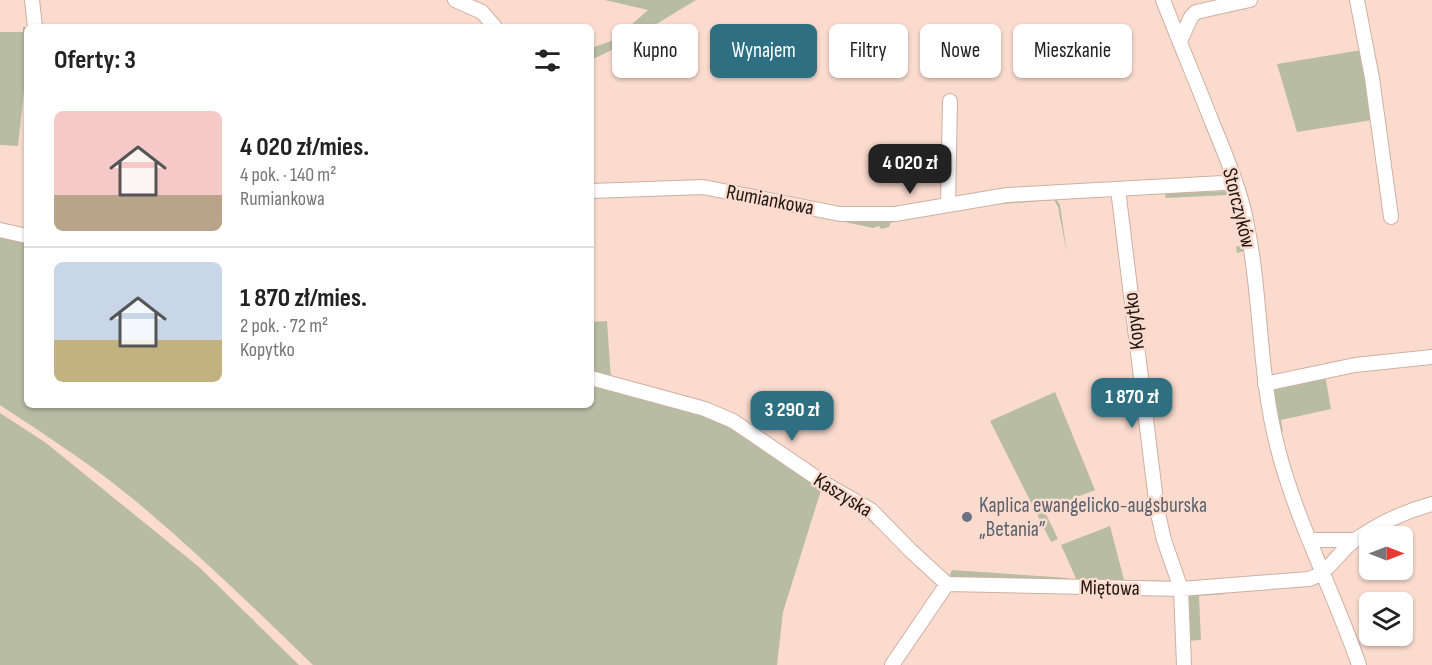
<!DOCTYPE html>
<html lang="pl">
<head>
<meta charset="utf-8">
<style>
	body { margin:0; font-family:"Sofia Sans Condensed",sans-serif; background:#f2f2f2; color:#222; height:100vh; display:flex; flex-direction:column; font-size:22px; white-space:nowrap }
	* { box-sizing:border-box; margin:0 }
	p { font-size:20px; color:#767676 }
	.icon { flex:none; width:33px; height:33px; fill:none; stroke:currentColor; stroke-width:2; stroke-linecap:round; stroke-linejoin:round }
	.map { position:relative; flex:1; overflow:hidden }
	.side { position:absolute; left:24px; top:24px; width:570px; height:384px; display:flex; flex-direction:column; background:#fff; border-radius:9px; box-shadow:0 2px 4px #0004 }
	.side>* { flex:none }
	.guide { position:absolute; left:612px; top:24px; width:570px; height:54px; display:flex; gap:12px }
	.needle { width:39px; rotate:90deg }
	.tools { position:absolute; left:1359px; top:526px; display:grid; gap:12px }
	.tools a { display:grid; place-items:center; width:54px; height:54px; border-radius:9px; background:#fff; box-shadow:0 2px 4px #0004; font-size:30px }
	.price { position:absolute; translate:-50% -51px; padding:0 14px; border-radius:12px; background:#2e6f82; color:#fff; font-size:20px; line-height:39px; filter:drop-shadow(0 2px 3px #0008) }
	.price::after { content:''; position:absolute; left:50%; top:36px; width:18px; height:14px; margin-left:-9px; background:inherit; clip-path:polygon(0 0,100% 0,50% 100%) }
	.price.current { background:#222; color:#fff }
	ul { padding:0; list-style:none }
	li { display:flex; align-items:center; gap:18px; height:150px; padding:0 30px }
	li+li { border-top:2px solid #e0e0e0 }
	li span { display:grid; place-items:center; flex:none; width:168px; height:120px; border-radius:9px; color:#555 }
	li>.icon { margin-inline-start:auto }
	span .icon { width:72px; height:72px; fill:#fffc; stroke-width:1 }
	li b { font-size:26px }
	h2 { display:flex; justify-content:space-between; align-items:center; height:72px; padding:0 30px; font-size:26px }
	.chip { padding:0 21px; border-radius:9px; background:#fff; box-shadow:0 2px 4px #0004; font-size:21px; line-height:54px }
	.chip.current { background:#2e6f82; color:#fff }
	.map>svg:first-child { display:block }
	.green { fill:#b8bca2 }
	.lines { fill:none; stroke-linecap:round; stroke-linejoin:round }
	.minor-casing { stroke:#ceb0a3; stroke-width:16 }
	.minor { stroke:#fff; stroke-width:14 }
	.worship-dot { fill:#6b7280; stroke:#fadbce; stroke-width:2 }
	.labels { text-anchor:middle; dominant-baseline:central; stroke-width:5; stroke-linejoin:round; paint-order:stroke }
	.street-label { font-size:21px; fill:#211712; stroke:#fadbce }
	.worship-label { font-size:21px; fill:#5b616d; stroke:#fadbce; text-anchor:start }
</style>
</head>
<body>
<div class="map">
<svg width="1432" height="665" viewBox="0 0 1432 665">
	<rect width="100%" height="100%" fill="#fadbce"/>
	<!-- green -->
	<path class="green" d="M605,0H696L620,46L591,60V48L614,40L648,10Z
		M23,27H28L27,63L18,146L0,145V32H23Z
		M1362,50L1372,120L1297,132L1277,64Z
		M1231,191L1235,193L1245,251L1237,253L1236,247L1241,245L1233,199L1229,195L1165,198L1166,193Z
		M1007,198L1056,199L1060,205L1067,254L1058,207L1054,200L950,208L890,223L889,227L881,229L879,226L873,228L802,213L835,217Z
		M0,232L27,239V405H591V381L707,412L877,518L874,525L857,509L822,487L783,612L777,665H313C256,610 199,554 138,503C95,467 47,436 0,405Z
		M607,321L611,380L591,373V322Z
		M1325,375L1331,409L1281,420L1283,432L1280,430L1272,388Z
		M1055,392L1095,490L1044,510L1058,539L1051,542L990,421Z
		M0,413L46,443L199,567L299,665H0Z
		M1110,526L1124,580L1172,581L1170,582L1078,583L1061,545Z
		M952,570L1068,578L1067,583L953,578L950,575Z
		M1219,590L1226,594L1199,596L1201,640L1186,641L1187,597L1190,594Z"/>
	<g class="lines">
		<defs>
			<path id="minor" d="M32,0L35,27
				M455,0L482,12L495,27
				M1163,0C1179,41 1196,81 1212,122C1225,154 1239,186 1246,220C1262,296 1258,374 1278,449C1297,523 1334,592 1359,665
				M1357,0L1372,78L1391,217
				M1180,41L1191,17L1196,12L1250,0
				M1118,189L1157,509L1164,540L1181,589L1184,665
				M591,191L703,187L840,214H895L1007,195L1223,183L1235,180
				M948,204L950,101
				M0,230L27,236
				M591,378L705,409L733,421L827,485L871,510L911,551L947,584
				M1265,384L1355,365L1432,357
				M1309,540H1355
				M892,665L947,584L1181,589L1309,579C1329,573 1338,552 1355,540C1378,524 1406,511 1432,504"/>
		</defs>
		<!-- minor casing -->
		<use href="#minor" class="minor-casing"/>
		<!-- minor -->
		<use href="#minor" class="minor"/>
	</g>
	<!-- markers -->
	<circle class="worship-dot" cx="967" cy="517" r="6"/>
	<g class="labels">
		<!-- street labels -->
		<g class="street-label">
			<text transform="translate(770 200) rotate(11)">Rumiankowa</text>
			<text transform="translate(1239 208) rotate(76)">Storczyków</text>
			<text transform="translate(1134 321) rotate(-97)">Kopytko</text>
			<text transform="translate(843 495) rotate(32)">Kaszyska</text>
			<text transform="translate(1110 588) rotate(1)">Miętowa</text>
		</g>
		<!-- worship labels -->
		<g class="worship-label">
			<text x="979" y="505">Kaplica ewangelicko-augsburska<tspan x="979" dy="24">„Betania”</tspan></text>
		</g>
	</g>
</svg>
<div class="tools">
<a><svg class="needle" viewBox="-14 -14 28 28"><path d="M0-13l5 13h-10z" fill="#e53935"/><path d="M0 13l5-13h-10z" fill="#767676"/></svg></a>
<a><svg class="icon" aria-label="layers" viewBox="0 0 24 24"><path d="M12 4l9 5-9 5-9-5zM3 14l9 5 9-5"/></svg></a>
</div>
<b class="price current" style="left:910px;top:195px">4 020 zł</b>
<b class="price" style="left:1132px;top:429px">1 870 zł</b>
<b class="price" style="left:792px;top:442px">3 290 zł</b>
<div class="guide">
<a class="chip">Kupno</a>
<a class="chip current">Wynajem</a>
<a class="chip">Filtry</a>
<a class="chip">Nowe</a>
<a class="chip">Mieszkanie</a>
</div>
<section class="side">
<h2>Oferty: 3<svg class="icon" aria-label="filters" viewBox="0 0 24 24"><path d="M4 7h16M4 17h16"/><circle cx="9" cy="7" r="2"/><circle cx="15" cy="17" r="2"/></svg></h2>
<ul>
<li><span style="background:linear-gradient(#f6c9c9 70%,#b9a48a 0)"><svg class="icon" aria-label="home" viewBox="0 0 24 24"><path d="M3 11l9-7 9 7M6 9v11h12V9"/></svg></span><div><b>4 020 zł/mies.</b><p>4 pok. · 140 m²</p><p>Rumiankowa</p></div></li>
<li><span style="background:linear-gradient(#c9d6e8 65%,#c2b280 0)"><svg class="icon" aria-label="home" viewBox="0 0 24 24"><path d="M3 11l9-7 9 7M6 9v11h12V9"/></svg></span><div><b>1 870 zł/mies.</b><p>2 pok. · 72 m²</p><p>Kopytko</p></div></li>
</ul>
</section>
</div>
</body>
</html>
